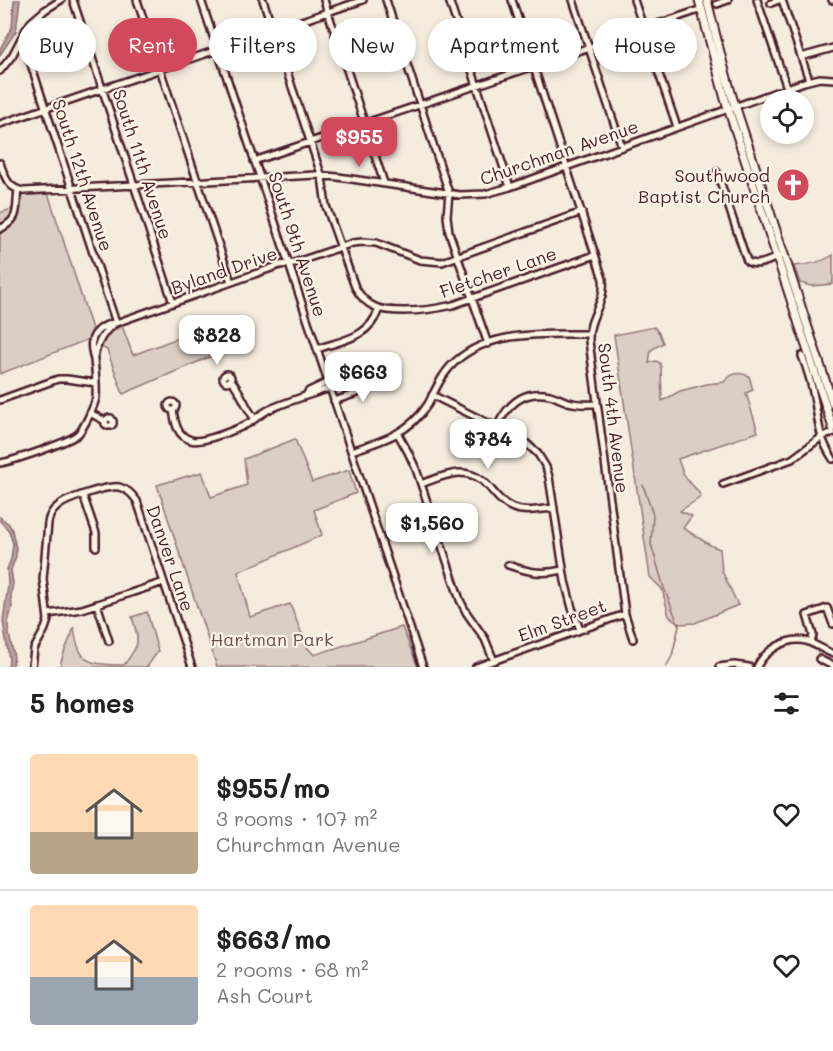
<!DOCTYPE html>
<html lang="en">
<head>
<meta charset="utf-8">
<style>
	body { margin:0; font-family:Mali,sans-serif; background:#f2f2f2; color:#222; height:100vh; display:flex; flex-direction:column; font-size:22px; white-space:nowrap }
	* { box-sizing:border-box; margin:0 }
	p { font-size:20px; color:#767676 }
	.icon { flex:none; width:33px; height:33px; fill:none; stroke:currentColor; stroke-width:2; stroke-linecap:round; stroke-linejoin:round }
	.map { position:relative; height:667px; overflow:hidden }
	.details { display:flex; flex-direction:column; background:#fff; flex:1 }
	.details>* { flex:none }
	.guide { position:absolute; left:18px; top:18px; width:798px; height:54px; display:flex; gap:12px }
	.controls { position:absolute; left:760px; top:90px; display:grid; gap:12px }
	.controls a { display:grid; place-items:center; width:54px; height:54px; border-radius:50%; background:#fff; box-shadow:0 3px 9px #0003; font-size:30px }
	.price { position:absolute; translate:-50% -51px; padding:0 14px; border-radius:12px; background:#fff; color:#222; font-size:20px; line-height:39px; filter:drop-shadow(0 2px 3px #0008) }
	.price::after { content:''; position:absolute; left:50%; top:36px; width:18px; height:14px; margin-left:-9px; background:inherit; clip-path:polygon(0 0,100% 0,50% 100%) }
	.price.current { background:#d1495b; color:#fff }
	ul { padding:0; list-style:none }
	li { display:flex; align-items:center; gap:18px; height:150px; padding:0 30px }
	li+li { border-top:2px solid #e0e0e0 }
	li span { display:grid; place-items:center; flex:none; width:168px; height:120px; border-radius:6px; color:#555 }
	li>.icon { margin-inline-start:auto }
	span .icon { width:72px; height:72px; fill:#fffc; stroke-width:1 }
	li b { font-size:26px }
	h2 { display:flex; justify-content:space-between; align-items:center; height:72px; padding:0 30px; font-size:26px }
	.tag { padding:0 21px; border-radius:27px; background:#fff; box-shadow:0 3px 9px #0003; font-size:21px; line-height:54px }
	.tag.current { background:#d1495b; color:#fff }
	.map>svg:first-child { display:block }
	.green { fill:#dbcec4; stroke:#927678; stroke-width:1.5 }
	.water { fill:#b8a39e; stroke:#8c6e70; stroke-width:1.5 }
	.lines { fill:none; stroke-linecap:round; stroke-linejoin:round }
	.stream { stroke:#8c6e70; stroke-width:1.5 }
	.minor-casing { stroke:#4a1f2b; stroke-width:10 }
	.major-casing { stroke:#4a1f2b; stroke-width:11 }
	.minor { stroke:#fcf5e5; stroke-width:5 }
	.major { stroke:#fcf5e5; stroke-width:7 }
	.labels { text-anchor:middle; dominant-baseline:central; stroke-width:4.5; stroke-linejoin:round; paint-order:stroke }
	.street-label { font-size:18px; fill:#4a1f2b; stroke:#fcf5e5 }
	.poi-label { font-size:18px; fill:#4a1f2b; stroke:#fcf5e5; text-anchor:end }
	.park-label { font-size:18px; fill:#6e4b51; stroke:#fcf5e5 }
</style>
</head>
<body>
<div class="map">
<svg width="833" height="667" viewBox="0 0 833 667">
	<rect width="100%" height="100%" fill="#f5ecde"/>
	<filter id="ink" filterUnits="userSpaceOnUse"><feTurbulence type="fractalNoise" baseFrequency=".0167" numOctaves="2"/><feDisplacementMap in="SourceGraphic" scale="12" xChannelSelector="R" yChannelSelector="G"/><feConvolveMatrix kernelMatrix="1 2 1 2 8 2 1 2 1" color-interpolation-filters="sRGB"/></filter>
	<g filter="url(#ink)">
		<!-- green -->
		<path class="green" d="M18,190H47L93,332L89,339L0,374V213L17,207Z
			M833,255V284L811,286L800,283L794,266C808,265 821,263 833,255Z
			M122,326L133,355L207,327L214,355L123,394L107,350L99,346L108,333Z
			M654,327L659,333L663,343L651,350L649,363L656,361L660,363L661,367L662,401L680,391L707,384L724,382C731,373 739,371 749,376L753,390L746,393L758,432L678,459C680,465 682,472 686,478C691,485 698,489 701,497L680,511L692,516L683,528L710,545L720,549L722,571L738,605L695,623L680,624L669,616L662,589L650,577L614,335Z
			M295,439L312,482L349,470L356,493L314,510L322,535L238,572L250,617L290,604L307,647L314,655L402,627L418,667H217L157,485L202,472L211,497L247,485L244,459Z
			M147,612L158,651L147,667H60C62,653 70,641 74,627C79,665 89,664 124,665C140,644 140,642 132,617Z"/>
		<!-- water -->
		<path class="water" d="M14,0H20L16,31L0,55V49L12,27Z
			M0,517L9,524L12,530L16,548V556L11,570L13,583L11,596L12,607L8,623L9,634L14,657L12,667H8L9,659L3,621L8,585L7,569L11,559L13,544L9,531L0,521Z"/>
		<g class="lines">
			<!-- stream -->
			<path class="stream" d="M643,485L653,515L651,544L664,588L679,626L672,656L666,667"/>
			<defs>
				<path id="minor" d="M73,0L173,303
					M137,0L231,282
					M201,0L423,667
					M263,0L322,177L326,206L355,287C367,309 382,311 404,311C421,311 436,309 453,305L595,255
					M324,0L384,183
					M386,0L449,193L447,216L449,232L488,344
					M449,0L510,187
					M512,0L603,279C606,304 588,315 589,341L625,614L633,639
					M573,0L622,147
					M634,0L677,127
					M757,0L787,88
					M782,0L809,80
					M832,0H833
					M771,3L779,0
					M717,4L728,0
					M22,37L116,323
					M801,57L833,48
					M0,71L12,56L25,31L31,22L45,10L61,0
					M0,124L363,0
					M254,161L702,9
					M0,163C5,177 8,189 24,191L316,175L338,177L460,195L485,194L510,187L804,82L820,78L833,79
					M717,172L747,261C756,268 769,260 778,257
					M0,229C21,218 15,210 18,190
					M317,349C343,340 369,338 379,309
					M802,356C808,371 812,386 815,402C819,425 819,438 833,459
					M94,357C97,345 103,332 113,325
					M223 378a4 4 0 1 1 8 0a4 4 0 1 1-8 0Z
					M231,380C241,391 245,407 255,419
					M306,395L309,391L328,382
					M432,395L524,441L538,454L546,467L549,477L565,581L572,608L580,630
					M0,400L58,379H67L95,383
					M334,401L366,390L371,384
					M168 406a4 4 0 1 1 8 0a4 4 0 1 1-8 0Z
					M173,410C175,423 177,436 191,440C201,444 238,429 249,423C255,419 261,414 268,410C288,401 309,395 330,388
					M90,413L105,421V424L108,426H111L113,424V421L111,418H108L105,421
					M497,427C507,405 523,389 550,395C558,397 564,402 573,403C581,405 589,404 597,404
					M398,434L408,452L416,469L460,600L466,612L485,639L494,661
					M351,451C382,441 410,433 428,404C436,389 442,373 456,361C491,330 545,334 589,334
					M0,463C13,461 69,442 78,434C84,428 95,405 96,397C97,385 95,371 94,360C93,354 90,347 92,341C94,331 106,323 116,323L280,265L294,263L353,243L362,242L376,243L420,260L442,262L582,212
					M421,484C445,475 468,463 489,487C496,495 502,504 513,508C526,513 540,509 554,508
					M723,484L792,459L823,436L833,433
					M83,495L96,533V547
					M508,565C529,572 540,575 563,570
					M97,604L109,641
					M48,614L82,609L164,582
					M811,643L813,635L807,615L827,608L833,624
					M819,659L833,666
					M32,667L34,649L45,629L48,620L43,579L48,523C49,516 52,511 57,507C65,499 108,485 119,487C127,489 133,495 137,501L192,667
					M476,667L625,614
					M719,667L734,665L749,667
					M757,667C764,651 788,636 806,641C815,644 824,650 833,654"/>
				<path id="major" d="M699,0L725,99L833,428
					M707,0L723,64L732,96L833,404"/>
			</defs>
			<!-- minor casing -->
			<use href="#minor" class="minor-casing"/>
			<!-- major casing -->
			<use href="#major" class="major-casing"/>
			<!-- minor -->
			<use href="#minor" class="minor"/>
			<!-- major -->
			<use href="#major" class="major"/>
		</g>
	</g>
	<!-- icons -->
	<defs>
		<symbol id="church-disc" viewBox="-11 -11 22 22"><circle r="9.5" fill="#d1495b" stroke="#fcf5e5"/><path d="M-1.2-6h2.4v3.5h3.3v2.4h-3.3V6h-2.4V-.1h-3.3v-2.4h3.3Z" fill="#fff"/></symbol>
	</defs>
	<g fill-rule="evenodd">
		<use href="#church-disc" x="774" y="166" width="38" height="38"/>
	</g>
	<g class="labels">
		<!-- street labels -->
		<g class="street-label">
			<text transform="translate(559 152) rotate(-19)">Churchman Avenue</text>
			<text transform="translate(143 164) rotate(72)">South 11th Avenue</text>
			<text transform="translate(83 175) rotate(72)">South 12th Avenue</text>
			<text transform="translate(298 244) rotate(72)">South 9th Avenue</text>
			<text transform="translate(224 270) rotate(-19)">Byland Drive</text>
			<text transform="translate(498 272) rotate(-19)">Fletcher Lane</text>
			<text transform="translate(614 418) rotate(83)">South 4th Avenue</text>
			<text transform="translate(171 558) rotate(71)">Danver Lane</text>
			<text transform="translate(562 620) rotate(-20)">Elm Street</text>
		</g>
		<!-- poi labels -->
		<g class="poi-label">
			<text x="770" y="175">Southwood<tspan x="770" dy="21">Baptist Church</tspan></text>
		</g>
		<!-- park labels -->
		<g class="park-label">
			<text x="272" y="639">Hartman Park</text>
		</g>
	</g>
</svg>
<div class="controls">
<a><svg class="icon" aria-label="locate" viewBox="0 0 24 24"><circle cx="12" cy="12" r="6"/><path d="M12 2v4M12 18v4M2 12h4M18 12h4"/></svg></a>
</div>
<b class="price current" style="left:359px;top:168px">$955</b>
<b class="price" style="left:217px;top:366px">$828</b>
<b class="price" style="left:363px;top:403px">$663</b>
<b class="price" style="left:488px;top:470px">$784</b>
<b class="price" style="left:432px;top:554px">$1,560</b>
<div class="guide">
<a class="tag">Buy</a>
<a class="tag current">Rent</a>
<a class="tag">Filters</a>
<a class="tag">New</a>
<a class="tag">Apartment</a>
<a class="tag">House</a>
</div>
</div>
<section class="details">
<h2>5 homes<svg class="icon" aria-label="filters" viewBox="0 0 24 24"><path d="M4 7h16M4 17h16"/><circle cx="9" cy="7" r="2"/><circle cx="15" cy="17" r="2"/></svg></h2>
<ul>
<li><span style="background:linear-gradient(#ffd9b3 65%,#b9a48a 0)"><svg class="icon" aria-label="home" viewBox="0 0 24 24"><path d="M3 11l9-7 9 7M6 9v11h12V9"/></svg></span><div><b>$955/mo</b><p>3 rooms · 107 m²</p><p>Churchman Avenue</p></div><svg class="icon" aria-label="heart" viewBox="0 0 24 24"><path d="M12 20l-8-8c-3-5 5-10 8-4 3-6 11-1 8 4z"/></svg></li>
<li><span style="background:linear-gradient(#ffd9b3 60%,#9aa5b1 0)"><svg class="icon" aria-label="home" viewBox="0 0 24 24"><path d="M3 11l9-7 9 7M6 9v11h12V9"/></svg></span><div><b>$663/mo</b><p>2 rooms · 68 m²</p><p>Ash Court</p></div><svg class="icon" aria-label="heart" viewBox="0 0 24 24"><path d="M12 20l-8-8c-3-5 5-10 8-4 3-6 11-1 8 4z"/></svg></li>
</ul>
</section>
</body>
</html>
